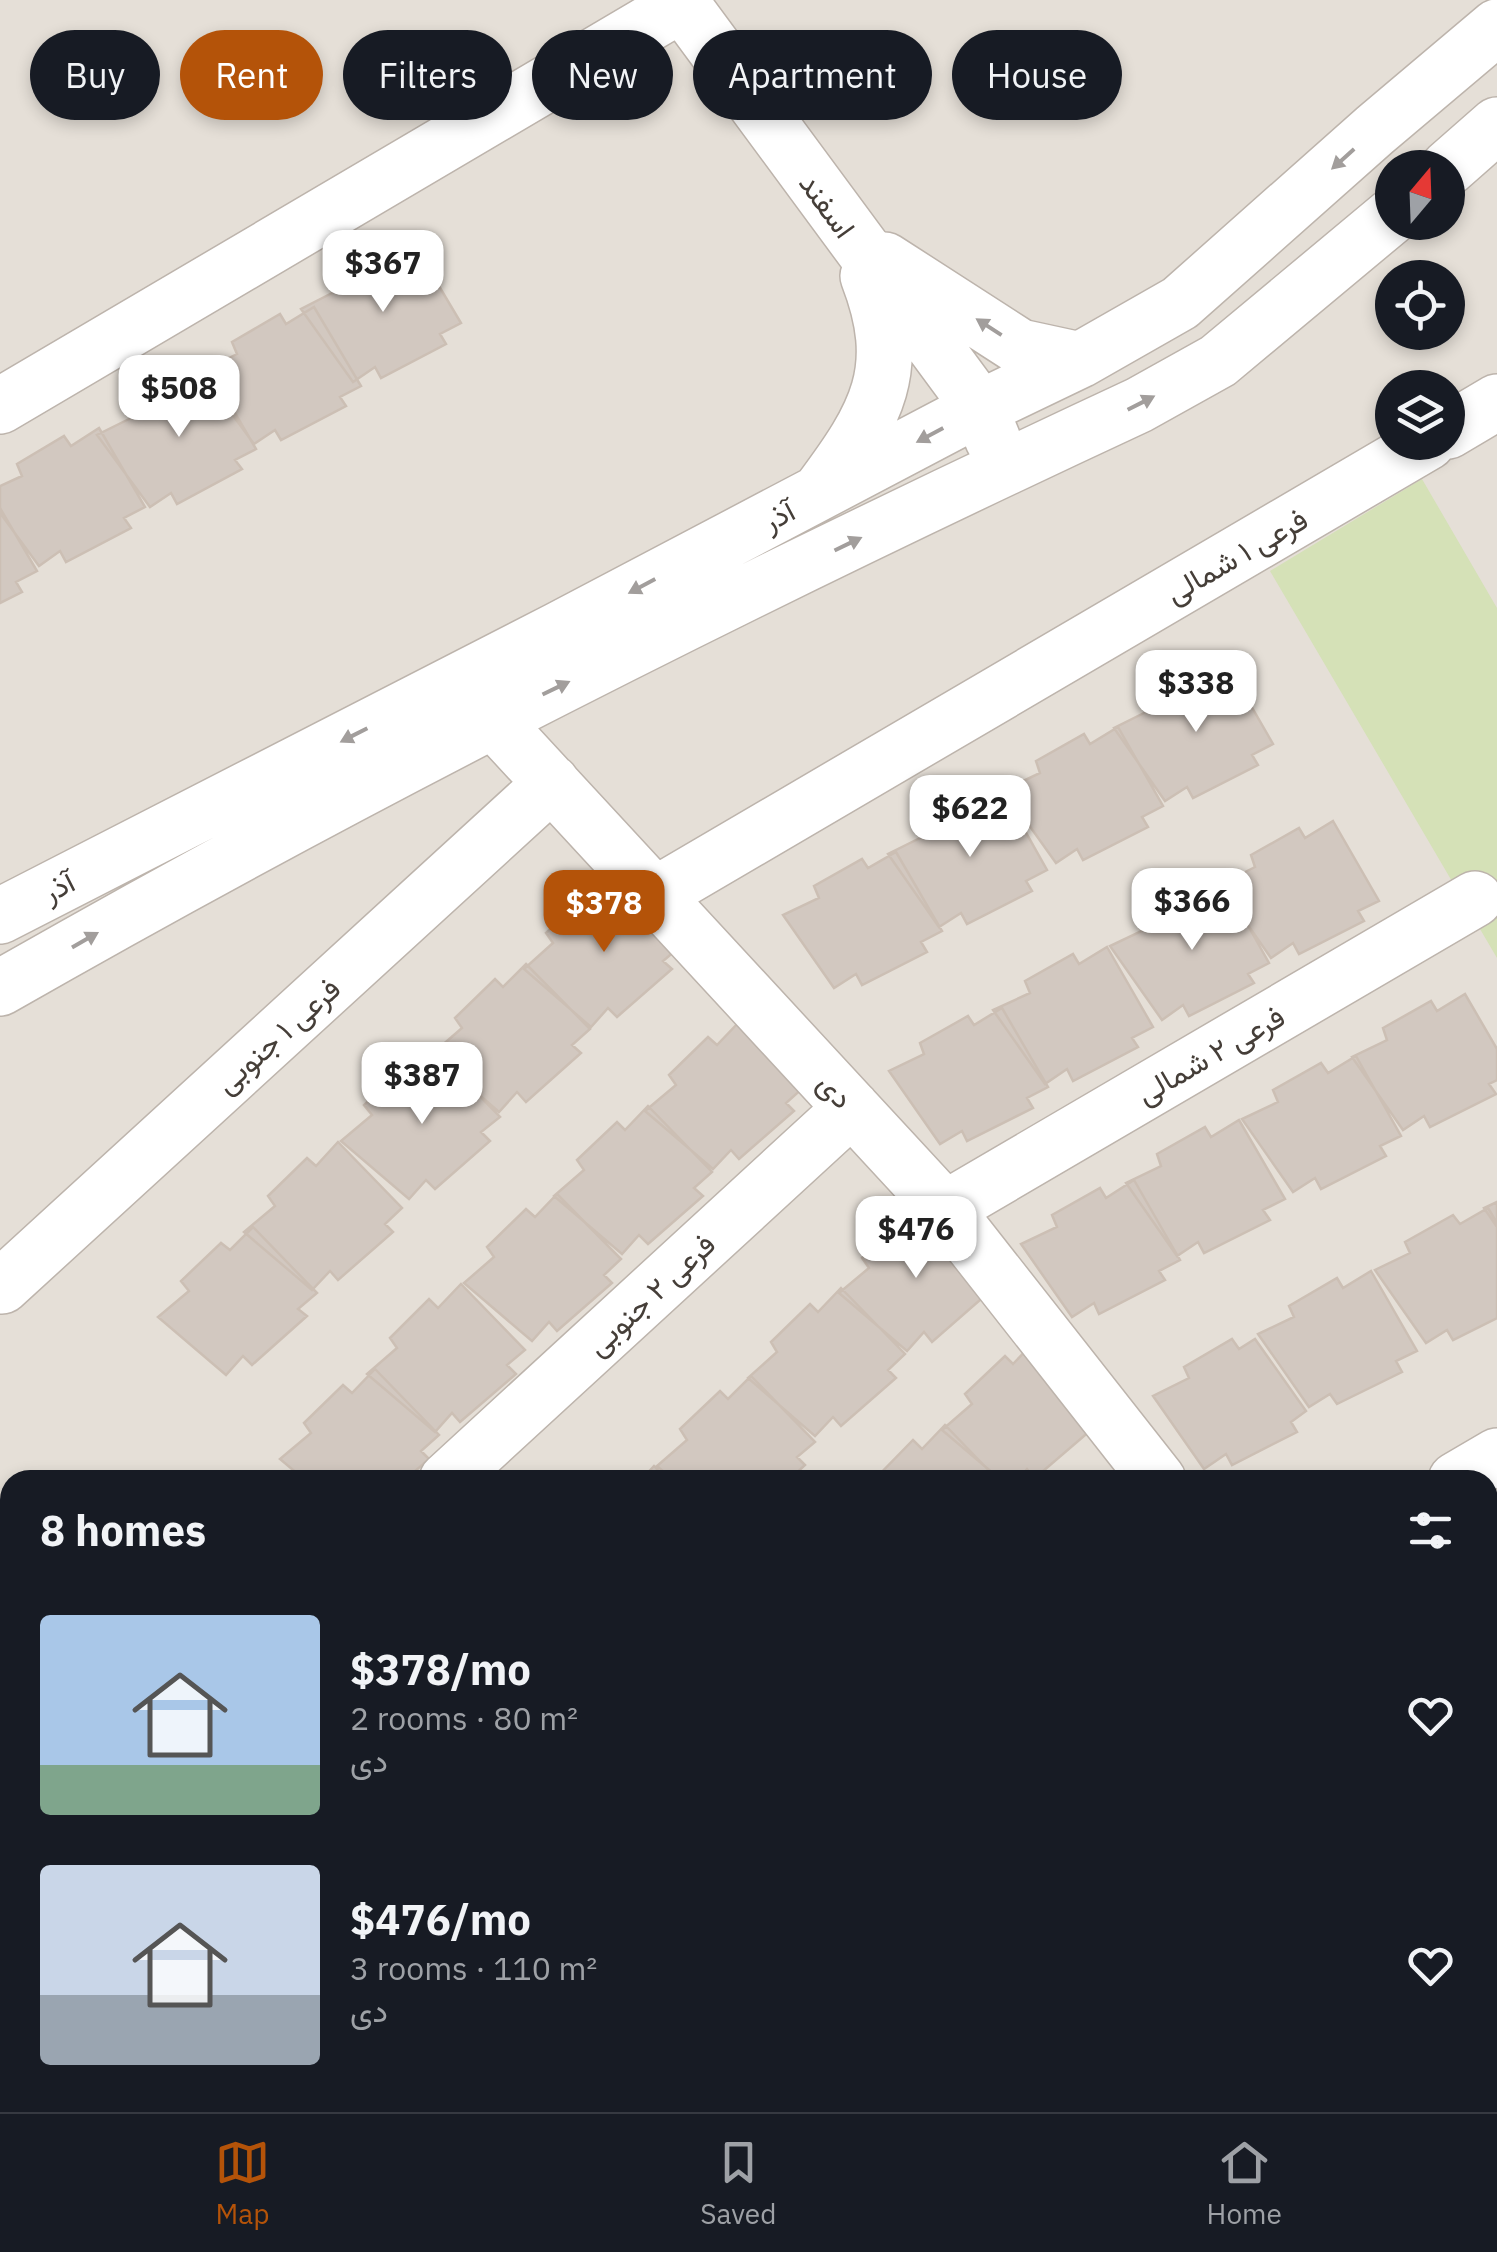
<!DOCTYPE html>
<html lang="en">
<head>
<meta charset="utf-8">
<style>
	body { margin:0; font-family:"IBM Plex Sans",Vazirmatn,sans-serif; background:#20242c; color:#f1f3f6; height:100vh; display:flex; flex-direction:column; font-size:38px; white-space:nowrap }
	* { box-sizing:border-box; margin:0 }
	p { font-size:32px; color:#9ea1a6 }
	.icon { flex:none; width:55px; height:55px; fill:none; stroke:currentColor; stroke-width:2; stroke-linecap:round; stroke-linejoin:round }
	.map { position:relative; flex:1; overflow:hidden }
	.side { position:absolute; left:0px; top:1470px; width:1498px; height:642px; display:flex; flex-direction:column; background:#171b24; border-radius:30px 30px 0 0; box-shadow:0 5px 15px #0003 }
	.side>* { flex:none }
	.hud { position:absolute; left:30px; top:30px; width:1438px; height:90px; display:flex; gap:20px }
	.needle { width:65px; rotate:19deg }
	.fabs { position:absolute; left:1375px; top:150px; display:grid; gap:20px }
	.fabs a { display:grid; place-items:center; width:90px; height:90px; border-radius:50%; background:#171b24; box-shadow:0 5px 15px #0003; font-size:50px }
	.price { position:absolute; translate:-50% -85px; padding:0 22px; border-radius:20px; background:#fff; color:#222; font-size:32px; line-height:65px; filter:drop-shadow(0 2px 5px #0008) }
	.price::after { content:''; position:absolute; left:50%; top:60px; width:30px; height:22px; margin-left:-15px; background:inherit; clip-path:polygon(0 0,100% 0,50% 100%) }
	.price.active { background:#b45309; color:#fff }
	ul { padding:0; list-style:none }
	li { display:flex; align-items:center; gap:30px; height:250px; padding:0 40px }
	li span { display:grid; place-items:center; flex:none; width:280px; height:200px; border-radius:10px; color:#555 }
	li>.icon { margin-inline-start:auto }
	span .icon { width:120px; height:120px; fill:#fffc; stroke-width:1 }
	li b { font-size:42px }
	h2 { display:flex; justify-content:space-between; align-items:center; height:120px; padding:0 40px; font-size:42px }
	.pill { padding:0 35px; border-radius:45px; background:#171b24; box-shadow:0 5px 15px #0003; font-size:35px; line-height:90px }
	.pill.active { background:#b45309; color:#fff }
	.tab-bar { display:flex; justify-content:space-around; align-items:center; height:140px; border-top:2px solid #363941; background:#171b24; font-size:28px; color:#9ea1a6 }
	.tab-bar a { display:grid; justify-items:center; gap:5px }
	.tab-bar .active { color:#b45309 }
	.map>svg:first-child { display:block }
	.residential { fill:#e5dfd7; fill-rule:evenodd }
	.green { fill:#d5e1b7 }
	.lines { fill:none; stroke-linecap:round; stroke-linejoin:round }
	.stream { stroke:#add8e7; stroke-width:12 }
	.building { fill:#d2c8c0; stroke:#ccbfb4; stroke-width:2.5 }
	.minor-casing { stroke:#bdb4ac; stroke-width:58 }
	.minor { stroke:#fff; stroke-width:55 }
	.oneway { fill:#a29e9c }
	.labels { text-anchor:middle; dominant-baseline:central; stroke-width:8; stroke-linejoin:round; paint-order:stroke }
	.street-label { font-size:30px; fill:#453e38; stroke:#fff }
</style>
</head>
<body>
<div class="map">
<svg width="1497" height="2112" viewBox="0 0 1497 2112">
	<rect width="100%" height="100%" fill="#f2eee9"/>
	<!-- residential -->
	<path class="residential" d="M0,0H1497V2112H362L354,2103L1488,2102V1480H10V1720L0,1709ZM1392,168H1448V222H1392ZM1392,278H1448V332H1392ZM1392,388H1448V442H1392Z"/>
	<!-- green -->
	<path class="green" d="M1422,479L1497,608V958L1270,571Z"/>
	<g class="lines">
		<!-- stream -->
		<path class="stream" d="M0,1902L10,1913
			M197,2102L206,2112"/>
	</g>
	<!-- building -->
	<path class="building" d="M414,244L461,323L440,334L446,344L381,378L375,367L353,382L301,309L336,291L332,280L380,252L386,262Z
		M314,307L361,386L340,397L346,406L281,440L275,430L254,444L201,372L237,354L232,342L280,314L286,324Z
		M210,370L256,449L235,460L242,469L177,504L171,493L150,507L97,435L133,417L128,405L175,377L182,387Z
		M99,428L145,507L124,518L131,528L66,562L60,551L39,566L0,513V486L22,476L17,464L64,436L71,446Z
		M0,508L37,571L16,582L22,592L0,603Z
		M1227,664L1273,744L1252,755L1258,765L1193,798L1187,787L1165,801L1114,728L1150,710L1145,699L1193,672L1199,682Z
		M1118,727L1163,806L1142,817L1148,827L1083,860L1077,849L1056,863L1004,790L1040,773L1036,761L1084,734L1090,744Z
		M1002,790L1047,870L1026,881L1032,891L967,924L961,913L939,927L888,854L924,836L919,825L967,798L974,808Z
		M1333,821L1379,901L1358,911L1364,921L1299,954L1293,943L1271,958L1220,885L1255,867L1251,855L1299,828L1305,838Z
		M896,852L942,931L921,942L927,952L862,985L856,974L834,988L783,915L819,898L814,886L862,859L868,868Z
		M617,879L682,945L663,961L672,969L617,1017L608,1008L591,1027L524,969L553,943L546,933L586,895L594,903Z
		M1224,883L1269,963L1248,974L1254,983L1189,1016L1183,1005L1162,1020L1110,946L1146,929L1141,918L1190,890L1195,900Z
		M1107,947L1153,1027L1132,1038L1138,1047L1073,1081L1067,1069L1045,1084L993,1010L1030,993L1025,981L1073,954L1079,964Z
		M526,964L590,1029L572,1045L581,1053L526,1102L517,1092L499,1112L432,1054L462,1028L455,1018L495,979L503,987Z
		M1465,994L1497,1049V1080L1489,1084L1496,1094L1430,1127L1424,1116L1403,1130L1352,1057L1387,1040L1383,1028L1431,1001L1437,1011Z
		M1002,1008L1048,1087L1027,1098L1033,1108L967,1141L962,1131L940,1144L889,1071L924,1054L920,1043L968,1016L974,1025Z
		M740,1021L804,1087L786,1103L794,1111L739,1159L731,1150L713,1169L645,1111L676,1085L669,1075L708,1037L717,1045Z
		M436,1051L500,1117L481,1132L490,1141L435,1189L426,1180L409,1199L341,1141L372,1115L364,1105L404,1066L413,1075Z
		M1356,1056L1401,1136L1380,1146L1386,1156L1321,1189L1315,1178L1293,1192L1242,1119L1278,1102L1273,1090L1321,1063L1328,1073Z
		M648,1106L712,1172L694,1188L703,1196L648,1244L639,1235L622,1254L554,1196L584,1170L577,1160L617,1122L625,1130Z
		M1239,1120L1285,1199L1263,1210L1270,1220L1204,1253L1198,1242L1177,1256L1126,1183L1161,1166L1157,1154L1205,1127L1211,1137Z
		M338,1142L402,1208L385,1224L393,1232L338,1280L330,1271L312,1290L244,1232L275,1206L268,1196L307,1158L316,1166Z
		M1134,1180L1180,1260L1159,1271L1165,1280L1099,1314L1094,1303L1072,1317L1021,1244L1057,1227L1052,1215L1100,1188L1106,1198Z
		M557,1194L621,1259L604,1275L612,1283L557,1331L549,1322L532,1341L464,1283L494,1257L487,1247L526,1209L535,1217Z
		M1497,1202V1227L1484,1208Z
		M933,1204L988,1293L932,1342L924,1332L907,1351L839,1293L869,1268L862,1258L901,1219L910,1227Z
		M1488,1208L1497,1223V1318L1453,1340L1447,1330L1426,1343L1375,1270L1410,1253L1405,1242L1453,1215L1460,1224Z
		M253,1227L317,1293L298,1309L307,1316L252,1365L243,1356L226,1375L158,1317L189,1291L181,1281L221,1243L230,1250Z
		M1371,1271L1417,1351L1396,1361L1402,1372L1337,1404L1330,1394L1309,1407L1258,1334L1294,1317L1289,1306L1337,1278L1343,1288Z
		M461,1284L525,1350L507,1365L516,1374L460,1422L452,1413L435,1432L367,1374L397,1348L390,1338L429,1299L438,1308Z
		M841,1288L905,1354L888,1370L896,1378L841,1426L833,1417L815,1436L748,1378L777,1352L771,1342L810,1304L818,1312Z
		M1232,1339L1239,1349L1255,1339L1306,1411L1291,1422L1297,1432L1232,1465L1226,1454L1204,1469L1153,1396L1189,1378L1184,1367Z
		M1036,1340L1091,1430L1035,1478L1027,1469L1017,1480H1001L942,1430L972,1404L965,1394L1005,1356L1013,1364Z
		M375,1369L439,1435L421,1451L429,1459L405,1480H305L280,1459L311,1433L304,1423L343,1385L352,1393Z
		M751,1376L815,1442L797,1457L805,1465L789,1480H673L657,1466L687,1440L680,1429L720,1391L728,1399Z
		M945,1425L998,1480H874L913,1440L922,1449Z
		M654,1466L667,1480H641Z
		M1497,1508V1620L1488,1626V1513Z
		M1489,1734L1497,1743V1856L1489,1860Z
		M1488,2070L1497,2086V2112H1375L1395,2102H1488Z"/>
	<g class="lines">
		<defs>
			<path id="minor" d="M679,0L980,408L993,440
				M1448,168L1497,125
				M885,260L1020,347L1080,360
				M0,406L682,4
				M1448,431L1497,402
				M821,490C877,415 904,369 868,276
				M492,719L945,1209L1158,1480
				M655,895L1428,442
				M0,916L558,630L980,408L1080,360L1180,303L1375,130L1497,27
				M0,988C370,776 752,585 1139,405L1218,361L1392,216
				M945,1209L1475,899
				M2,1286L552,783
				M447,1480L852,1108
				M1456,1480L1497,1456
				M0,1573L10,1583
				M0,1682L10,1692
				M1488,2001L1497,2017
				M428,2102L438,2112
				M559,2102L567,2112
				M1260,2112L1276,2102"/>
		</defs>
		<!-- minor casing -->
		<use href="#minor" class="minor-casing"/>
		<!-- minor -->
		<use href="#minor" class="minor"/>
	</g>
	<!-- one-way arrows -->
	<defs><path id="oneway-solid" d="M-6-.8H1V-3.2L6.5 0L1 3.2V.8H-6Z" transform="scale(2.5)"/></defs>
	<g class="oneway">
		<use href="#oneway-solid" transform="translate(1343 159) rotate(138)"/>
		<use href="#oneway-solid" transform="translate(989 327) rotate(-147)"/>
		<use href="#oneway-solid" transform="translate(1141 403) rotate(-27)"/>
		<use href="#oneway-solid" transform="translate(930 435) rotate(152)"/>
		<use href="#oneway-solid" transform="translate(848 544) rotate(-26)"/>
		<use href="#oneway-solid" transform="translate(642 586) rotate(152)"/>
		<use href="#oneway-solid" transform="translate(556 688) rotate(-26)"/>
		<use href="#oneway-solid" transform="translate(354 735) rotate(153)"/>
		<use href="#oneway-solid" transform="translate(85 940) rotate(-30)"/>
	</g>
	<g class="labels">
		<!-- street labels -->
		<g class="street-label">
			<text transform="translate(828 205) rotate(54)">اسفند</text>
			<text transform="translate(778 515) rotate(-28)">آذر</text>
			<text transform="translate(1236 555) rotate(-30)">فرعی ۱ شمالی</text>
			<text transform="translate(58 886) rotate(-27)">آذر</text>
			<text transform="translate(277 1035) rotate(-42)">فرعی ۱ جنوبی</text>
			<text transform="translate(1210 1054) rotate(-30)">فرعی ۲ شمالی</text>
			<text transform="translate(836 1090) rotate(47)">دی</text>
			<text transform="translate(650 1294) rotate(-43)">فرعی ۲ جنوبی</text>
		</g>
	</g>
</svg>
<div class="fabs">
<a><svg class="needle" viewBox="-14 -14 28 28"><path d="M0-13l5 13h-10z" fill="#e53935"/><path d="M0 13l5-13h-10z" fill="#9ea1a6"/></svg></a>
<a><svg class="icon" aria-label="locate" viewBox="0 0 24 24"><circle cx="12" cy="12" r="6"/><path d="M12 2v4M12 18v4M2 12h4M18 12h4"/></svg></a>
<a><svg class="icon" aria-label="layers" viewBox="0 0 24 24"><path d="M12 4l9 5-9 5-9-5zM3 14l9 5 9-5"/></svg></a>
</div>
<b class="price" style="left:383px;top:315px">$367</b>
<b class="price" style="left:179px;top:440px">$508</b>
<b class="price" style="left:1196px;top:735px">$338</b>
<b class="price" style="left:970px;top:860px">$622</b>
<b class="price" style="left:1192px;top:953px">$366</b>
<b class="price active" style="left:604px;top:955px">$378</b>
<b class="price" style="left:422px;top:1127px">$387</b>
<b class="price" style="left:916px;top:1281px">$476</b>
<div class="hud">
<a class="pill">Buy</a>
<a class="pill active">Rent</a>
<a class="pill">Filters</a>
<a class="pill">New</a>
<a class="pill">Apartment</a>
<a class="pill">House</a>
</div>
<section class="side">
<h2>8 homes<svg class="icon" aria-label="filters" viewBox="0 0 24 24"><path d="M4 7h16M4 17h16"/><circle cx="9" cy="7" r="2"/><circle cx="15" cy="17" r="2"/></svg></h2>
<ul>
<li><span style="background:linear-gradient(#a9c7e8 75%,#7fa58c 0)"><svg class="icon" aria-label="home" viewBox="0 0 24 24"><path d="M3 11l9-7 9 7M6 9v11h12V9"/></svg></span><div><b>$378/mo</b><p>2 rooms · 80 m²</p><p>دی</p></div><svg class="icon" aria-label="heart" viewBox="0 0 24 24"><path d="M12 20l-8-8c-3-5 5-10 8-4 3-6 11-1 8 4z"/></svg></li>
<li><span style="background:linear-gradient(#c9d6e8 65%,#9aa5b1 0)"><svg class="icon" aria-label="home" viewBox="0 0 24 24"><path d="M3 11l9-7 9 7M6 9v11h12V9"/></svg></span><div><b>$476/mo</b><p>3 rooms · 110 m²</p><p>دی</p></div><svg class="icon" aria-label="heart" viewBox="0 0 24 24"><path d="M12 20l-8-8c-3-5 5-10 8-4 3-6 11-1 8 4z"/></svg></li>
</ul>
</section>
</div>
<nav class="tab-bar">
<a class="active"><svg class="icon" aria-label="map" viewBox="0 0 24 24"><path d="M3 6l6-2 6 2 6-2v14l-6 2-6-2-6 2zM9 4v14M15 6v14"/></svg>Map</a>
<a><svg class="icon" aria-label="saved" viewBox="0 0 24 24"><path d="M7 4h10v16l-5-4-5 4z"/></svg>Saved</a>
<a><svg class="icon" aria-label="home" viewBox="0 0 24 24"><path d="M3 11l9-7 9 7M6 9v11h12V9"/></svg>Home</a>
</nav>
</body>
</html>
